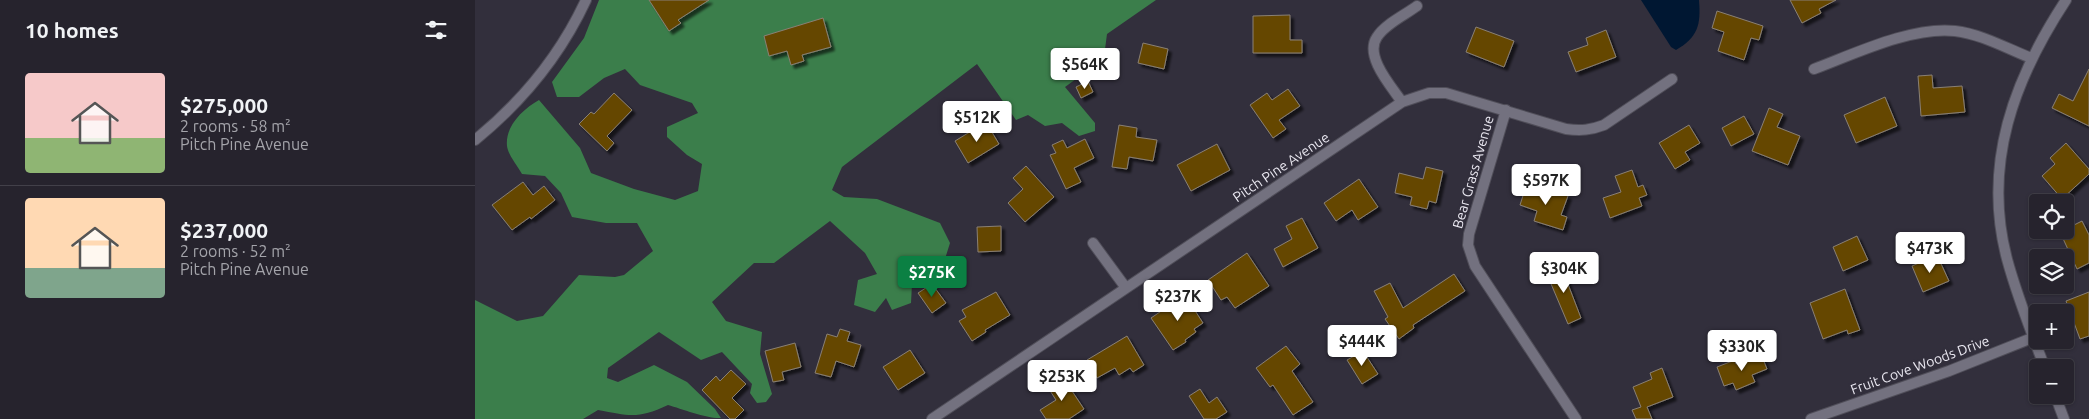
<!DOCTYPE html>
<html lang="en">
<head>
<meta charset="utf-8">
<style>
	body { margin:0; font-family:Ubuntu,sans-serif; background:#2e2b35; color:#f1f3f6; height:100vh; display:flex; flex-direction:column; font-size:19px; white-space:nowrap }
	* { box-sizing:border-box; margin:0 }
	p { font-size:16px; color:#a4a4aa }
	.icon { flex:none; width:28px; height:28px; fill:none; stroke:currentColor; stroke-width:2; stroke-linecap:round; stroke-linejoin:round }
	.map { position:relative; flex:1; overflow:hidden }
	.panel { display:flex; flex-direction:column; background:#26232d; width:475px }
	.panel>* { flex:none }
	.fabs { position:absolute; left:1554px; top:194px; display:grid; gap:10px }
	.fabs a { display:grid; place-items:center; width:45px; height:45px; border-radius:5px; background:#26232d; box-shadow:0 1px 4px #0004,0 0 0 1px #424049; font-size:25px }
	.price { position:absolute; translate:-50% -42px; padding:0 11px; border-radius:5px; background:#fff; color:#222; font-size:16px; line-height:32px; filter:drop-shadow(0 1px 2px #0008) }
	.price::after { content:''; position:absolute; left:50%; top:30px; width:15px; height:11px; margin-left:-8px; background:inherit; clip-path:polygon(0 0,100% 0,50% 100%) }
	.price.active { background:#0b8043; color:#fff }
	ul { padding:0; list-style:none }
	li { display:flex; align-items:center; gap:15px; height:125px; padding:0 25px }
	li+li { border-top:1px solid #424049 }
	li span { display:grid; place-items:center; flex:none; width:140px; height:100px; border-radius:5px; color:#555 }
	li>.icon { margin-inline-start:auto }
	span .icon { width:60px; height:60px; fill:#fffc; stroke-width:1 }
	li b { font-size:21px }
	h2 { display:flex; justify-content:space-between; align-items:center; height:60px; padding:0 25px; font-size:21px }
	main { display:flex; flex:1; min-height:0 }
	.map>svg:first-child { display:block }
	.forest { fill:#3b7e4b }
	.water { fill:#001732 }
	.building { fill:#654606; stroke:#898073; filter:url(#shadow) }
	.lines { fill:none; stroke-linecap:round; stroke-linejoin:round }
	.street-casing { stroke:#504e59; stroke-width:12 }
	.street { stroke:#73717f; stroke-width:10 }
	.labels { text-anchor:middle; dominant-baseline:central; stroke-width:4.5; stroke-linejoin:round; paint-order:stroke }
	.street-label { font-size:14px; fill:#ebe9f2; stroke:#322f3c }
</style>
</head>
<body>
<main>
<section class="panel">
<h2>10 homes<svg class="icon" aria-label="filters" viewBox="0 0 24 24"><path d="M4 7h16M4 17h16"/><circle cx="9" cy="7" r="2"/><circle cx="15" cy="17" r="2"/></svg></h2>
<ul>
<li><span style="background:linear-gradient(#f6c9c9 65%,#8fb573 0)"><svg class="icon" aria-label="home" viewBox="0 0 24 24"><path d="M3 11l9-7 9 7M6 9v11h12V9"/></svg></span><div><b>$275,000</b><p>2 rooms · 58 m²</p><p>Pitch Pine Avenue</p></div></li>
<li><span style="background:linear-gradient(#ffd9b3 70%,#7fa58c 0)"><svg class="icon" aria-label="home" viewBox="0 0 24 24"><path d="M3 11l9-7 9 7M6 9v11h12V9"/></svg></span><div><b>$237,000</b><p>2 rooms · 52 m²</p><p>Pitch Pine Avenue</p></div></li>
</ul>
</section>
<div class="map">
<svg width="1614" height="419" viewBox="0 0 1614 419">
	<defs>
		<filter id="shadow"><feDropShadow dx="3.5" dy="3.5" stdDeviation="1" flood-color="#0009"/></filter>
	</defs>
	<rect width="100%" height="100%" fill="#322f3c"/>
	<!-- forest -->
	<path class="forest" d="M124,0H681L632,34L627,72L612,71L590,87L620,123V131L604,136L587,123L570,126L553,115L541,120L502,64L367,167L357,190L369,197L402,199L465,223L475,243L464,278L437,284L436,303L417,310L411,298L400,312L379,305L383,280L402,274L390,253L355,221L299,263H279L237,302L251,321L287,332L285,354L297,394L291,402L282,403L275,393L277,384L247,352L226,360L184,332L133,368L132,378L143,382L179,365L212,382L240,409L246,418C233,419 207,409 193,405C163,419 155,416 123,410L108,419H0V300L42,321L68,316L104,275L140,277L149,275L178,251L162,223H131L97,217L86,193L70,176L47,174C43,166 33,155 32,146C30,126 48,109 64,100L105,148L116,173L159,189L200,200L223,191L227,164L212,155L192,137V127L223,113L217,103L165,85L150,69L129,78L104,97H82L77,82L109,38Z"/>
	<!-- water -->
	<path class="water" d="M1166,0H1224C1226,25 1223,37 1201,50L1196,47Z"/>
	<!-- building -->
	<path class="building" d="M174,0H234L203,20L206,23L194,31Z
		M1315,0H1361L1344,9L1346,13L1327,23Z
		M1242,11L1288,26L1284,40L1276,38L1269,60L1243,51L1249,32L1237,28Z
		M815,15V40H827V53H778V16Z
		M348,18L356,47L327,55L329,61L316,65L312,51L294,56L289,36Z
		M1001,27L1039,41L1029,67L991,52Z
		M1131,30L1141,57L1101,72L1093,52L1113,45L1111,38Z
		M668,43L693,49L689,69L663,63Z
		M1614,69V126L1577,108L1584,94L1598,101Z
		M1457,75L1458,88L1487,86L1490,112L1446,116L1443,76Z
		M613,81L618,92L606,98L601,87Z
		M813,89L825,106L804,120L811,129L798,138L775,105L792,93L797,100Z
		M139,93L157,110L132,136L139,143L132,151L104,124L116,112L119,114Z
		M1410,97L1422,126L1381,143L1369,115Z
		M1294,108L1308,114L1302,127L1325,136L1313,165L1277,151Z
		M1269,116L1279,134L1256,146L1247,128Z
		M511,122L524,144L493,163L480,141Z
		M644,125L662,128L661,137L682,140L678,161L654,157L652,169L637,167Z
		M1214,125L1225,143L1210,152L1215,160L1200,169L1184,143Z
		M610,139L619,158L599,168L606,182L591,189L575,155L581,153L577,145L588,140L592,148Z
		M1591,143L1614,169V174L1587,199L1567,176L1580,164L1575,158Z
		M742,144L755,170L716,191L702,165Z
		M551,166L579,197L550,222L533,203L548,189L538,178Z
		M951,167L968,171L961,203L954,201L952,209L935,205L937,197L920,193L924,173L948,179Z
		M1157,170L1163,187L1168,185L1172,195L1164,198L1167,206L1135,218L1128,198L1146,192L1140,176Z
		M884,179L903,207L883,220L877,210L861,221L849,203Z
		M48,182L58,195L69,186L80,200L56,219L55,217L37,230L17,205Z
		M1052,183L1093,196L1086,215L1092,217L1088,230L1059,221L1062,211L1045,205Z
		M827,218L843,248L808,267L799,249L817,239L811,226Z
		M1607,221L1614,235V263L1602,269L1585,232Z
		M526,226V251L503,252L502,227Z
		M1382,236L1393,260L1368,271L1358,247Z
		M772,253L794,286L760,308L752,297L746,300L733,280Z
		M1462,255L1474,281L1448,292L1437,266Z
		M1086,266L1106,318L1093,324L1071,272Z
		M979,274L990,291L938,325L939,328L924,339L910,319L913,317L899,291L915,283L928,308Z
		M457,284L471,303L457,313L443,293Z
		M1370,289L1385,330L1373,334L1372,330L1348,339L1335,303Z
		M521,292L535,315L510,330L511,332L497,341L484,321L491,317L487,310Z
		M1614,292V336L1605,339L1591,301Z
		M710,295L728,323L719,329L721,332L710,340L711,342L698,350L676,318Z
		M365,329L375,332L372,341L386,345L379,367L361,361L356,377L340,373L352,334L362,337Z
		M652,336L669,365L658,372L655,368L644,375L640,368L622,378L612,360Z
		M320,343L326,367L307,372L309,380L298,382L290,351Z
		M811,346L825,364L817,371L838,402L818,415L798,385L795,387L781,368Z
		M435,350L450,373L423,390L408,367Z
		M888,351L903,374L887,384L872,360Z
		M1286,354L1292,369L1277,375L1280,382L1261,390L1258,383L1249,386L1242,367L1260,360L1261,364Z
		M1187,368L1198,397L1172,407L1177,419H1161L1157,410L1166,407L1158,387L1177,379L1175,373Z
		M256,370L271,384L257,398L269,410L260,419H255L227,390L241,376L245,381Z
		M587,376L609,409L594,419H571L565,410L581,400L572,386Z
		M725,389L734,403L742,397L752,412L741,419H729L714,396Z"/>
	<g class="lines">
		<defs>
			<path id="street" d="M1339,69C1379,54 1437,26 1480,31C1506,34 1531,48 1556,58
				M927,102C916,86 889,56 902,37C910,24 930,15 942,6
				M1031,110L994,234L993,245L1000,266L1101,419
				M0,140C48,101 85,56 111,0
				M618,243L651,288
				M1570,368C1556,332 1542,296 1532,259C1507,164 1539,79 1591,0
				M1580,395L1589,419
				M457,419L927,102L954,93H971L1091,129C1106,131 1116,130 1129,125L1197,79
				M1336,419L1474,371L1562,336"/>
		</defs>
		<!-- street casing -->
		<use href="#street" class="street-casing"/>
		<!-- street -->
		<use href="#street" class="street"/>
	</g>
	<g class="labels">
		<!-- street labels -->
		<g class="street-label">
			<text transform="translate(806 167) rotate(-34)">Pitch Pine Avenue</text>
			<text transform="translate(998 172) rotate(-74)">Bear Grass Avenue</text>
			<text transform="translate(1445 365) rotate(-20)">Fruit Cove Woods Drive</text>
		</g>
	</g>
</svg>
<div class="fabs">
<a><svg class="icon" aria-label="locate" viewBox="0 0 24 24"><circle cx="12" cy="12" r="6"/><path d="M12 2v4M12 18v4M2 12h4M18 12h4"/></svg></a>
<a><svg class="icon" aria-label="layers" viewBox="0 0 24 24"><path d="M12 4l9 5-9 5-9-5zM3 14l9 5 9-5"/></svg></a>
<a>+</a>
<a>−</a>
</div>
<b class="price" style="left:610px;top:90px">$564K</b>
<b class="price" style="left:502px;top:143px">$512K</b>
<b class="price" style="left:1071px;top:206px">$597K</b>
<b class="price" style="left:1455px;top:274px">$473K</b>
<b class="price" style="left:1089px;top:294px">$304K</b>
<b class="price active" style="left:457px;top:298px">$275K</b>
<b class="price" style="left:703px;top:322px">$237K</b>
<b class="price" style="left:887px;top:367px">$444K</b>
<b class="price" style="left:1267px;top:372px">$330K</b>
<b class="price" style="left:587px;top:402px">$253K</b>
</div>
</main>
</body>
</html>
